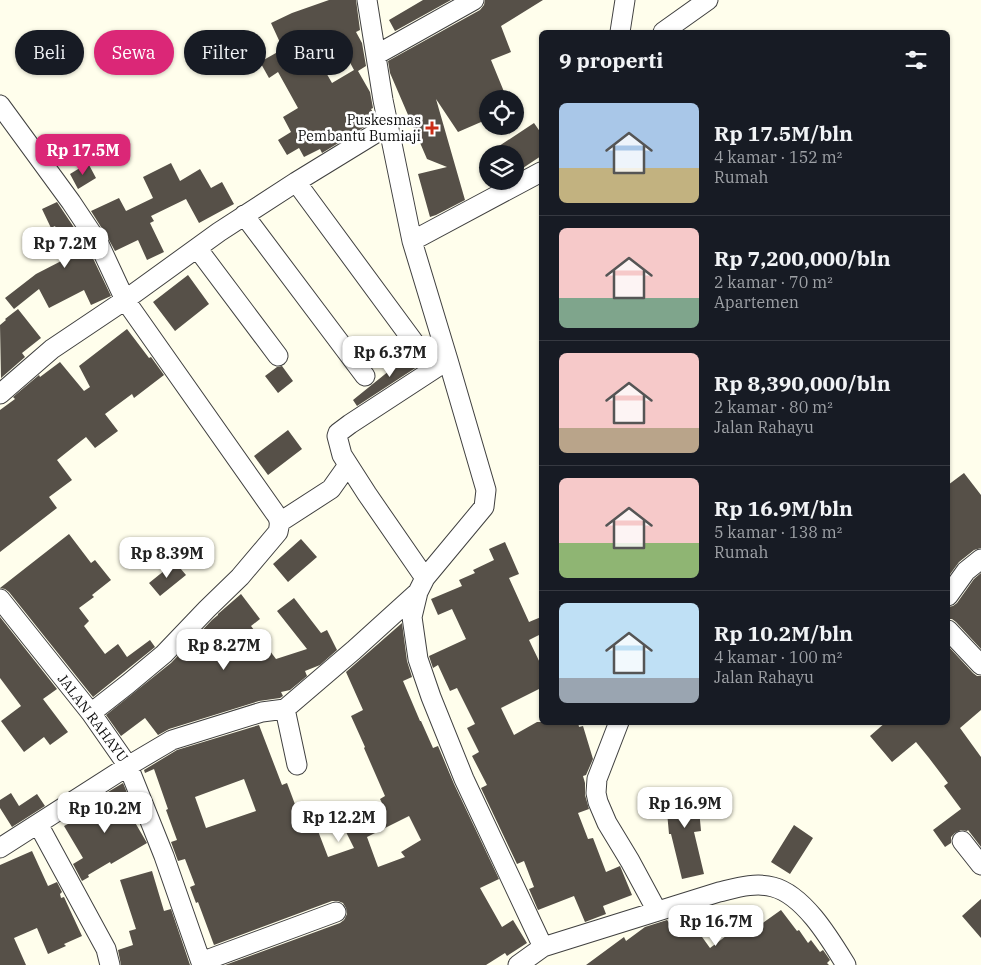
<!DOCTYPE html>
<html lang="id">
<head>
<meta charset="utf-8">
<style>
	body { margin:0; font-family:"IBM Plex Serif",serif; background:#20242c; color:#f1f3f6; height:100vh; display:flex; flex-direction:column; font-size:19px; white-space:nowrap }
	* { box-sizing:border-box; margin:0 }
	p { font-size:16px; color:#9ea1a6 }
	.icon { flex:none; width:28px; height:28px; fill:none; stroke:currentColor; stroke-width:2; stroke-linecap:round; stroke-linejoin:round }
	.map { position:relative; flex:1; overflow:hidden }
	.details { position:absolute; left:539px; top:30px; width:411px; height:695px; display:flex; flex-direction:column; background:#171b24; border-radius:8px; box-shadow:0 1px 4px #0004 }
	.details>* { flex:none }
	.guide { position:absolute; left:15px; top:30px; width:449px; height:45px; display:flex; gap:10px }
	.controls { position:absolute; left:479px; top:90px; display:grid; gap:10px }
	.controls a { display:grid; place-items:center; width:45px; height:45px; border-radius:50%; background:#171b24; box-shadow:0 1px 4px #0004; font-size:25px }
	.price { position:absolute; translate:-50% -42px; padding:0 11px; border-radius:10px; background:#fff; color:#222; font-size:16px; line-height:32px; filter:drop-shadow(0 1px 2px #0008) }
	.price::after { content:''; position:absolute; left:50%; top:30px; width:15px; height:11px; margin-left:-8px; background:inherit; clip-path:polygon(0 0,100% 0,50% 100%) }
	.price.selected { background:#db2777; color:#fff }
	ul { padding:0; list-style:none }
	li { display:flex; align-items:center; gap:15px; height:125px; padding:0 20px }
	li+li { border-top:1px solid #363941 }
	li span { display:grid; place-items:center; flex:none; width:140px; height:100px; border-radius:8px; color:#555 }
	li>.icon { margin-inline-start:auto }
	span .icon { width:60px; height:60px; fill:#fffc; stroke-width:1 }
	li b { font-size:21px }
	h2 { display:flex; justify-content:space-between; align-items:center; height:60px; padding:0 20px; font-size:21px }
	.chip { padding:0 18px; border-radius:22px; background:#171b24; box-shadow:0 1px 4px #0004; font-size:18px; line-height:45px }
	.chip.selected { background:#db2777; color:#fff }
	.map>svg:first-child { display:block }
	.building { fill:#565048; fill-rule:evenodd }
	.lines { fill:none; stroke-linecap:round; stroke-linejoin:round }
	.street-casing { stroke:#404040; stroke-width:21 }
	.street { stroke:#fff; stroke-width:19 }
	.poi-dot { fill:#cb2c16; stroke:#fff; stroke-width:2 }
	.labels { text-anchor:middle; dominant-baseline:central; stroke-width:5; stroke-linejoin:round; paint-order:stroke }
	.poi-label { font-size:14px; fill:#0d0d0d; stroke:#fff; text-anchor:end }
	.street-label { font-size:14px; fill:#0d0d0d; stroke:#fff }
</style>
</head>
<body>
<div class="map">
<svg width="981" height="965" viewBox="0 0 981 965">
	<rect width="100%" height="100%" fill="#fffeec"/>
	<!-- building -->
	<path class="building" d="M329,0H356L360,30L356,32L362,43L366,66L358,71L370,92L373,108L371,109L374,114L376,120L322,153L320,149L304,157L299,148L287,155L278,140L291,132L283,117L298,108L278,72L269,78L260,62L283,49L271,23L292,13ZM340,44L354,70L332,83L317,57Z
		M423,0H451L395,31L389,20Z
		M485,0H543L501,26L511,52L491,60L507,99H488V119L458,132L436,99L465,200L436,215L430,217L418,174L447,167L427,159L390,73L388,61L480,10L484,5Z
		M534,123L541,133V156L517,172L515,173V154H487Z
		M88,163L96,178L78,189L70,174Z
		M171,163L180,181L200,169L211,188L222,182L234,204L199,223L186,199L151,216L154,221L150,223L164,252L147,260L138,240L115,251L108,238L91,211L119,198L126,211L153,198L143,177Z
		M57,202L89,250L111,296L91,305L84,290L49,308L39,289L14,309L5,298L36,274L69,257L55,226L51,228L42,209Z
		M188,275L209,304L175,331L153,302Z
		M18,309L41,338L22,353L25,357L1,378L0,325L6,320L5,319Z
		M127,329L149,358L151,357L164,375L134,398L132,394L105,414L118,431L95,448L86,437L57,460L72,480L49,497L57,508L0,552V410L15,399L13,397L39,375L40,377L60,362L84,391L90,387L79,366Z
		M410,354L418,356L423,363L357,406L353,400Z
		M282,366L293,381L278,393L265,376L277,367Z
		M288,430L302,449L268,475L254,456Z
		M964,473L981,495V548L974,550L959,562L948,577V485Z
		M69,534L91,563L95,560L111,580L92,595L94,597L79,608L89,621L84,626L105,654L118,644L127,657L150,640L155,647L93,697L9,592L5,589L0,588Z
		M301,539L317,557L288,582L273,564Z
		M505,542L519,574L509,578L529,622L541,617V634L529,640L541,665V688L501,708L514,735L537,722H578L579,727L583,726L593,759L586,775L583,776L585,783V795L589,809L578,813L588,839L593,838L606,872L620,866L632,895L603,906L606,914L585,922L574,896L538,910L529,889L534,887L524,861L517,864L481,788L487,785L472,756L479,752L467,728L475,724L457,688L450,691L438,665L433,668L429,656L466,639L452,609L438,615L431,599L462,586L459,580L475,573L473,570L494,560L489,549Z
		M175,562L186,575L160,596L149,583Z
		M981,573V649L956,622L952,619H948V607L953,606L957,603L974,579Z
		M241,594L260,619L251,626L276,659L307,649L277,611L294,598L321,633L327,630L337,650L320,665L305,671L307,676L290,690L281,692L283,696L280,698L259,701L169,729L158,735L145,718L121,736L106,715L171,663L212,620L218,615V614Z
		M0,617L57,689L43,699L68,732L50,745L44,737L24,752L1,721L21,706L0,678Z
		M402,623L407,661L412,677L403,681L420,721H421L433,748L438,746L454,784L499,879L480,888L502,927L513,920L527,943L507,956L505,953L486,965H225L340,923L344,920L347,914L346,908L343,903L338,901H332L214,945L198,902L196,903L190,887L195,885L185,859L178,861L171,842L177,840L166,810L168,809L154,769L145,773L144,770L177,750L259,725L282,785L287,783L296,807L302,804L305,814L335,804L342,823L318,831L328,857L354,848L343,826L383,805L380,799L385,796L364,748L365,747L351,716L363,710L346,672ZM244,779L256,811L206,828L195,797ZM409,816L421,840L401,852L405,857L378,867L367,837Z
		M948,646L973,673L977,676H981V710L960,728L981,757V847L968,830L967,831L961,830L955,833L951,837V843L945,847L933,830L961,809L944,786L948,783L929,758L916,742L892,762L870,736L886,722H948Z
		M123,783L132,805L126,807L147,843L111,864L110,862L88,875L89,877L82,881L73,864L83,858L64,826L85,815L86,816L110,802L108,792Z
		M697,787L701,831L694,832L704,874L682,879L671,834H669L665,790Z
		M11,793L19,806L37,794L45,806L12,827L0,808V800Z
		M794,825L813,838L790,874L771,862Z
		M32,851L48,886L57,882L62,892L60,894L61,898L64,897L82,936L64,944L66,946L48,954L37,928L14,938L26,965H0V865Z
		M152,871L164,911L171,909L190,965H121L118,950L133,945L129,931L136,929L120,880Z
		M981,899V938L962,916Z
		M781,910L797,931L799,930L808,943L811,940L820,952L823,950L830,960L827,963L829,965H586L624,937L626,941L645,927L667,920L677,934L692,923L710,948L746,921L753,930Z"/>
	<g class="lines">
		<defs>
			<path id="street" d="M367,0L383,100L412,241L448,360L486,490L484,507L425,578L418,592L412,617L418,659L431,697L464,779L543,947
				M620,32L625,0
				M663,32L708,0
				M376,55L474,0
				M0,105L71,202L99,244L125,300L275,513C280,519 280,524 278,532L240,577L207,609L164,654L128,684L91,713
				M296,182L416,345
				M244,215L365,376
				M412,241L541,172
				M197,248L278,356
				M0,394L52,349L125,300L219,232L296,182L389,125
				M280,522L331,489L348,465
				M425,578L367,494L342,455L337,436L338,433L350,424L448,360
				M948,596L966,571L981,559
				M0,599L91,713L128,766L164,856L202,965
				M948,630L981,665
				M285,709L297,765
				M619,722L597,779L596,793L598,802L607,823L630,861L657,911
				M38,824L106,949L110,965
				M962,841L981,865
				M0,848L128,766L172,740L262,712L285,709L354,650L418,592
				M201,962L336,912
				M518,965L543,947L719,892C736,888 755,882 773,887C804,895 830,939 846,965"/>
		</defs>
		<!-- street casing -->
		<use href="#street" class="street-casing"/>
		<!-- street -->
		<use href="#street" class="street"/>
	</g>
	<!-- markers -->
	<path class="poi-dot" d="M429.5 120.5h5v5h5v5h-5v5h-5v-5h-5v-5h5z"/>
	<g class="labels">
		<!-- poi labels -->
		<g class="poi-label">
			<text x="421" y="120">Puskesmas<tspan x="421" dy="16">Pembantu Bumiaji</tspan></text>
		</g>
		<!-- street labels -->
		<g class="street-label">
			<text transform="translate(93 718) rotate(53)">JALAN RAHAYU</text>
		</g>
	</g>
</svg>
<div class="controls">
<a><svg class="icon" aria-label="locate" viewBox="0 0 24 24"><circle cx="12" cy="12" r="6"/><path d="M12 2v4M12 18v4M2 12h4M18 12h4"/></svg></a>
<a><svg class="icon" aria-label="layers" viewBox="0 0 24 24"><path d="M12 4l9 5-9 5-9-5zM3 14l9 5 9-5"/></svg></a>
</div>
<b class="price selected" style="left:83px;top:176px">Rp 17.5M</b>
<b class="price" style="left:65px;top:269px">Rp 7.2M</b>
<b class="price" style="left:390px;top:378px">Rp 6.37M</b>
<b class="price" style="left:167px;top:579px">Rp 8.39M</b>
<b class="price" style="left:224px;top:671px">Rp 8.27M</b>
<b class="price" style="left:685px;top:829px">Rp 16.9M</b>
<b class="price" style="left:105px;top:834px">Rp 10.2M</b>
<b class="price" style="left:339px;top:843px">Rp 12.2M</b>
<b class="price" style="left:716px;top:947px">Rp 16.7M</b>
<div class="guide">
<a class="chip">Beli</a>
<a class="chip selected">Sewa</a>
<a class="chip">Filter</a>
<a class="chip">Baru</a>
</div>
<section class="details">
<h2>9 properti<svg class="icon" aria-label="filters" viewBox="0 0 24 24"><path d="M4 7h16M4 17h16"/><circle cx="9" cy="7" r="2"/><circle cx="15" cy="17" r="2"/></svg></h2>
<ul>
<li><span style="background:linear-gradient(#a9c7e8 65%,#c2b280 0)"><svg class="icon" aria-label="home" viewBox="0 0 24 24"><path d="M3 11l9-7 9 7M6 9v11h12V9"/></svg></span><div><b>Rp 17.5M/bln</b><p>4 kamar · 152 m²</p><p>Rumah</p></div></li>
<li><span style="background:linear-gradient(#f6c9c9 70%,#7fa58c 0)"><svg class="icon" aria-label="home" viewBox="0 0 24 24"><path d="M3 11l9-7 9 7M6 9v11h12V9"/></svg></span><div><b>Rp 7,200,000/bln</b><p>2 kamar · 70 m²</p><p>Apartemen</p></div></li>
<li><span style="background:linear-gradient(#f6c9c9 75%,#b9a48a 0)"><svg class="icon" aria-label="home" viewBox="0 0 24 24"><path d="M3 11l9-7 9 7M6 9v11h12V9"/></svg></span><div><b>Rp 8,390,000/bln</b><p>2 kamar · 80 m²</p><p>Jalan Rahayu</p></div></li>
<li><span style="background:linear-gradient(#f6c9c9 65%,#8fb573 0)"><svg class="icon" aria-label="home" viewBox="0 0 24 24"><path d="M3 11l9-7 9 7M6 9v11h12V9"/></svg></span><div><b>Rp 16.9M/bln</b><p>5 kamar · 138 m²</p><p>Rumah</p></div></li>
<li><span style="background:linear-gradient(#bfe0f5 75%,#9aa5b1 0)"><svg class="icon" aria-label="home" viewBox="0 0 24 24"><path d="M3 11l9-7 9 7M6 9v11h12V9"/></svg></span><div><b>Rp 10.2M/bln</b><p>4 kamar · 100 m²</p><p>Jalan Rahayu</p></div></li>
</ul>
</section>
</div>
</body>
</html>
